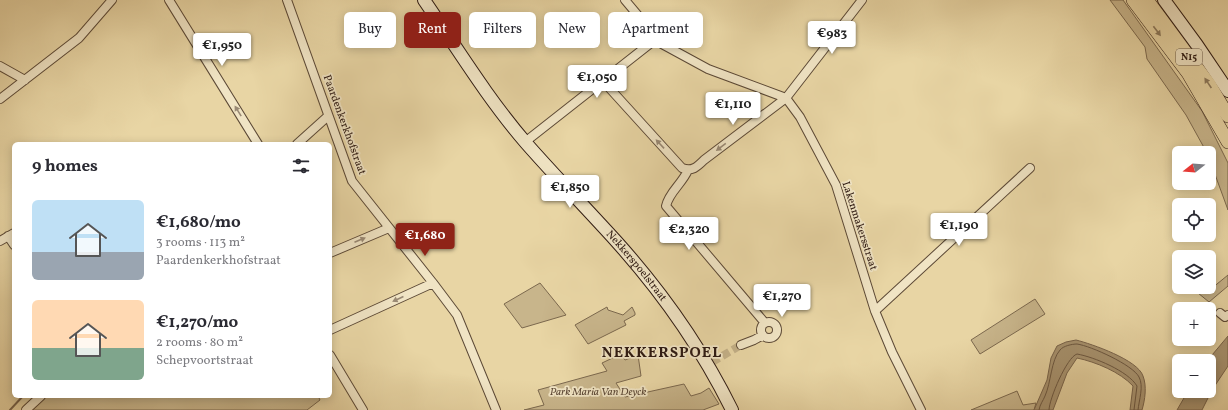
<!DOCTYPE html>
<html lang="en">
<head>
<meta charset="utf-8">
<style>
	body { margin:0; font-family:Vollkorn,serif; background:#f7f7f7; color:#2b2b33; height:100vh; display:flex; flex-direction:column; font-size:15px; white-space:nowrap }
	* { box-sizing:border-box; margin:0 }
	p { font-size:13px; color:#7c7c81 }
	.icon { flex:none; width:22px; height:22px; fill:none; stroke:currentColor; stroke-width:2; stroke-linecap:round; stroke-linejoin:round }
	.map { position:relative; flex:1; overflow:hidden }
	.side { position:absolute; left:12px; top:142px; width:320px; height:256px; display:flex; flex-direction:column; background:#fff; border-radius:6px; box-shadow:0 2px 10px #0003 }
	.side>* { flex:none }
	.hud { position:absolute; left:344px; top:12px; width:380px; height:36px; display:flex; gap:8px }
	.needle { width:26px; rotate:253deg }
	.buttons { position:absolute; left:1172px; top:146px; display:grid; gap:8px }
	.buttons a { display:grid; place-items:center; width:44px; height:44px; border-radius:6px; background:#fff; box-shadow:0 2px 10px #0003; font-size:20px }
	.price { position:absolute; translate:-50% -34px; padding:0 9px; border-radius:4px; background:#fff; color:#222; font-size:13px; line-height:26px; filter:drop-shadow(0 1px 2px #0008) }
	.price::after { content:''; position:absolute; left:50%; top:24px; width:12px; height:9px; margin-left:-6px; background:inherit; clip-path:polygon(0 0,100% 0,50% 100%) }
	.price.current { background:#8f2418; color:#fff }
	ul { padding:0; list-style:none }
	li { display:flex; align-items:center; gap:12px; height:100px; padding:0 20px }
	li span { display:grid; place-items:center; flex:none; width:112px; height:80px; border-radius:6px; color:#555 }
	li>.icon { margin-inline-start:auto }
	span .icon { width:48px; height:48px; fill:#fffc; stroke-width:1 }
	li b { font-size:17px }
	h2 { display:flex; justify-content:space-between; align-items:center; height:48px; padding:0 20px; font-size:17px }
	.tag { padding:0 14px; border-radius:6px; background:#fff; box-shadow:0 2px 10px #0003; font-size:14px; line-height:36px }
	.tag.current { background:#8f2418; color:#fff }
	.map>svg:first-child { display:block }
	.green { fill:#c8b58b; stroke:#7b684e }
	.water { fill:#a99572; stroke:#78644c }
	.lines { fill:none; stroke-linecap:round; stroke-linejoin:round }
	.shore { stroke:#6c5842; stroke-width:1 }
	.stream { stroke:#78644c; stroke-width:2 }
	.street-tunnel { stroke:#c3b087; stroke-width:8; stroke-dasharray:8 4; stroke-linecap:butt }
	.street-casing { stroke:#5c4936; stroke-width:10 }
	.secondary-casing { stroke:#2e1a12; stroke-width:14 }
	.primary-casing { stroke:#2e1a12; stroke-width:14 }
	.street { stroke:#f0e4c4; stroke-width:8 }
	.secondary { stroke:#f0e4c4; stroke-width:12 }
	.primary { stroke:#e8d5a4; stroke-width:13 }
	.oneway { fill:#8b785b }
	.oneway2 { fill:#998974 }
	.labels { text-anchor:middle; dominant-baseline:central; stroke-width:3.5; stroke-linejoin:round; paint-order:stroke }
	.shield { fill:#f0e4c4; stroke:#685747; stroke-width:1 }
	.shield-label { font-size:10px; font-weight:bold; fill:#2e1a12 }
	.street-label { font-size:11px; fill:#2e1a12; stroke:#f0e4c4 }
	.park-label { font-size:11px; font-style:italic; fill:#5c4836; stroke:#f0e4c4 }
	.district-label { font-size:15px; font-weight:bold; letter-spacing:1px; fill:#2e1a12; stroke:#f0e4c4 }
</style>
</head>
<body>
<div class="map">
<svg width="1228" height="410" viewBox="0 0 1228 410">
	<rect width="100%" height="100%" fill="#e8d5a4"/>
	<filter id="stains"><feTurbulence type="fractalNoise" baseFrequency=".005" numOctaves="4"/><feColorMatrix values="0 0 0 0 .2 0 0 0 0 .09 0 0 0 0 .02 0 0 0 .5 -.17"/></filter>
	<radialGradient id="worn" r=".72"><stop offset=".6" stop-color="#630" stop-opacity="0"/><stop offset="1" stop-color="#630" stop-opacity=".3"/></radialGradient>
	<!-- green -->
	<path class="green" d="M1110,0H1123L1202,111L1228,163V210L1209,158V153H1207L1186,115L1147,59L1145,47Z
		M1228,275V286L1209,302L1198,293L1197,287H1200L1206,293Z
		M540,283L566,315L522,328L504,304Z
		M1035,299L1045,314L980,354L971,340Z
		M607,307L608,310L623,315L632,307L635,313V315L624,321L626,325L588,344L575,325Z
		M621,354L625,360L638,355L641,376L616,383L625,397L684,384L691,396L701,393L709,388L719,404L703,410H524L544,405L538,390L607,371L602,363Z
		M1017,391L1023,405L1036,403L1034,410H971Z
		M47,396H318L320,400L307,410H32Z"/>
	<!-- water -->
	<path class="water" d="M1228,336V366L1212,390L1202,410H1177L1188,391H1209V361H1207Z
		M1076,340C1092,344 1138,360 1143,376C1147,386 1145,400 1142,410H1130L1133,386C1120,372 1096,362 1077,358L1067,373L1053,410H1034L1047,380L1051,358L1057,346L1066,342Z"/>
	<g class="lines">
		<!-- shore -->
		<path class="shore" d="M1039,410C1040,404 1043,401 1045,396C1051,383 1051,360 1060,350C1063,346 1072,344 1077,344C1091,346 1133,365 1139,377C1144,386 1139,400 1138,410
			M1049,410C1049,399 1067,357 1077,354C1094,357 1128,371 1137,386L1134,410"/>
		<!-- stream -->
		<path class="stream" d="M10,410L23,396"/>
		<!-- street-tunnel -->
		<path class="street-tunnel" d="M712,362L741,345"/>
		<defs>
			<path id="street" d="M169,0L258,144
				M287,0L352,181L433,283L457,315L496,410
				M625,0L662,44L708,69L786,98L800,117L836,185L875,311L892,352L921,410
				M0,66L25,80
				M603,81L682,168C692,172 697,167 704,160L786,98L862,0
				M0,99L79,38L112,0
				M525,142L656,39
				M297,144L327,117
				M688,170C682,184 669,192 666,206L765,323
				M8,236L14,245
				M0,241L14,233
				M330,253L389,228
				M875,311L1030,168
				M1220,313L1225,317L1228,315
				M761 330a8 8 0 1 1 16 0a8 8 0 1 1-16 0Z
				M330,330L433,283
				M741,345L754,340L763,335
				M330,355L363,410
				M26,410L41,396"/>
			<g id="secondary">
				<path id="s1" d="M424,0C457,48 488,99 526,143C555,176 586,208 616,241C661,291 702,349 732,410"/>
				<path d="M1164,0L1197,45L1228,91"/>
			</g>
			<path id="primary" d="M1133,0L1188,73L1228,142
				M1147,0L1209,84L1228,116"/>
		</defs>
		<!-- street casing -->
		<use href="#street" class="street-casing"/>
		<!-- secondary casing -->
		<use href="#secondary" class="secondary-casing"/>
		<!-- primary casing -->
		<use href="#primary" class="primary-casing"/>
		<!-- street -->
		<use href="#street" class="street"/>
		<!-- secondary -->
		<use href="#secondary" class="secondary"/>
		<!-- primary -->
		<use href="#primary" class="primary"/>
	</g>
	<!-- one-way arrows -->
	<defs><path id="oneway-solid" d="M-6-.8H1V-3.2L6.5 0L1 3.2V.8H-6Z"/></defs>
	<g class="oneway">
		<use href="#oneway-solid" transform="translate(1157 31) rotate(53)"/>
		<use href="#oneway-solid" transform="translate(1208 83) rotate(-124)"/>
	</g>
	<g class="oneway2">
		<use href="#oneway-solid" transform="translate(238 111) rotate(-122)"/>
		<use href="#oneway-solid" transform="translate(660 144) rotate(-133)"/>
		<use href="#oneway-solid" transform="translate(721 147) rotate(143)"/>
		<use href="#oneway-solid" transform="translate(360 240) rotate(-23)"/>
		<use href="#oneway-solid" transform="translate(398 299) rotate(155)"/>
	</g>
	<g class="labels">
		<!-- shield labels -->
		<rect class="shield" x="1176" y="49" width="26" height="16" rx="3"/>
		<g class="shield-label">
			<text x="1189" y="57">N15</text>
		</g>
		<!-- street labels -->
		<g class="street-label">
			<text transform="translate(344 125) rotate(70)">Paardenkerkhofstraat</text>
			<text transform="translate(859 226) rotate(72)">Lakenmakersstraat</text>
			<text stroke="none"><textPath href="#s1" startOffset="341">Nekkerspoelstraat</textPath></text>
		</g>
		<!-- park labels -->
		<g class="park-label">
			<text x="598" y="392">Park Maria Van Deyck</text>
		</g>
		<!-- district labels -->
		<g class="district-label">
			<text x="662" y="353">NEKKERSPOEL</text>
		</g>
	</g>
	<rect width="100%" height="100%" filter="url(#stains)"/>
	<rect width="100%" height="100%" fill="url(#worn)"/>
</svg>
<div class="buttons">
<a><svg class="needle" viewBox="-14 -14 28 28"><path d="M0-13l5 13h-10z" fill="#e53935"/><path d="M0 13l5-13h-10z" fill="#7c7c81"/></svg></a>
<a><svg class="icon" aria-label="locate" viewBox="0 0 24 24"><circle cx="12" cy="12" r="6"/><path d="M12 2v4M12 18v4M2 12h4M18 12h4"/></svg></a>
<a><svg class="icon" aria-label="layers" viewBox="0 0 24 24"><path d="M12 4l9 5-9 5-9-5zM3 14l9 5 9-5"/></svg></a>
<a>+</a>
<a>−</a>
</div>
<b class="price" style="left:832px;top:55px">€983</b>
<b class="price" style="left:222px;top:67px">€1,950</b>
<b class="price" style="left:597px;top:99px">€1,050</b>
<b class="price" style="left:733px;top:126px">€1,110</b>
<b class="price" style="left:570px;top:209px">€1,850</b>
<b class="price" style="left:959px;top:247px">€1,190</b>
<b class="price" style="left:689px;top:251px">€2,320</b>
<b class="price current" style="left:425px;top:257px">€1,680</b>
<b class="price" style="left:782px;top:318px">€1,270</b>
<div class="hud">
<a class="tag">Buy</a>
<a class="tag current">Rent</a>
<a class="tag">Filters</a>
<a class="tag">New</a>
<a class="tag">Apartment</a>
</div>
<section class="side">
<h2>9 homes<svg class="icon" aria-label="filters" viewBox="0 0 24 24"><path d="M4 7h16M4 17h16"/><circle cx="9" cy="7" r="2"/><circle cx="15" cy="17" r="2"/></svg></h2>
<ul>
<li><span style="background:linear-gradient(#bfe0f5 65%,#9aa5b1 0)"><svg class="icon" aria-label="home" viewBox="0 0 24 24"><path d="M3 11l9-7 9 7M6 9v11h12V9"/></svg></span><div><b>€1,680/mo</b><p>3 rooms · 113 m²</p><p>Paardenkerkhofstraat</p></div></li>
<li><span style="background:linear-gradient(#ffd9b3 60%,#7fa58c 0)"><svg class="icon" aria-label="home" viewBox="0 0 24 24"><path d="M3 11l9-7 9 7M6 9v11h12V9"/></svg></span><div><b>€1,270/mo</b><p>2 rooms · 80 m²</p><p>Schepvoortstraat</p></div></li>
</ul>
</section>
</div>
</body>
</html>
